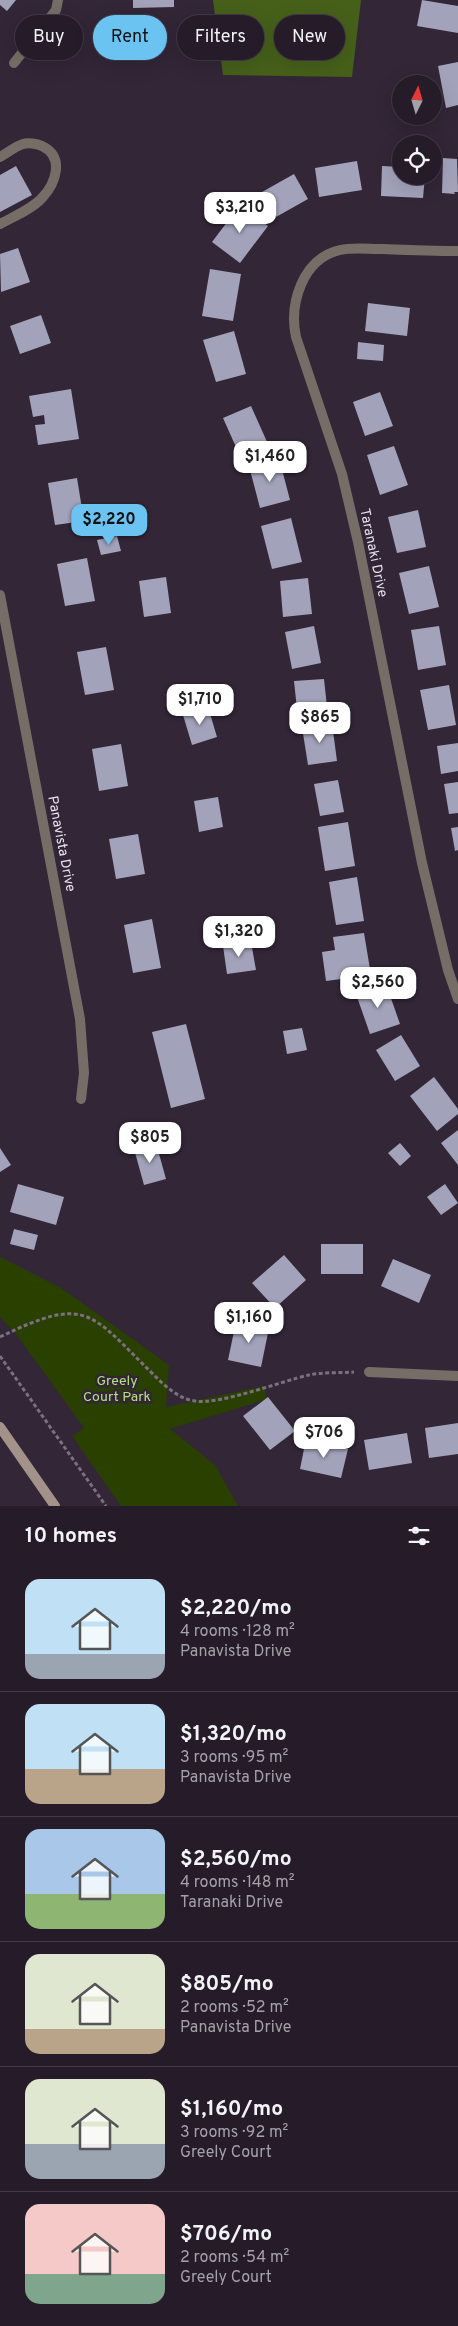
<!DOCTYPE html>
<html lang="en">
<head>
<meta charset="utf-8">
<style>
	body { margin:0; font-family:Overpass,sans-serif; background:#322935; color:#f1f3f6; height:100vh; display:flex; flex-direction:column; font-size:19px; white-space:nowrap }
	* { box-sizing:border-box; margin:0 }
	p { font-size:16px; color:#a4a1a8 }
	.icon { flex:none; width:28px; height:28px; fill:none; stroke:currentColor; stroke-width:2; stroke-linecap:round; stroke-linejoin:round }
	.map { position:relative; height:1506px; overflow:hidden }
	.panel { display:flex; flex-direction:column; background:#261c29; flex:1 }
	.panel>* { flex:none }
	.guide { position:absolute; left:15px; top:15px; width:429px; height:45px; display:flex; gap:10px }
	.needle { width:32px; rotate:5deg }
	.buttons { position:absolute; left:392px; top:75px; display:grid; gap:10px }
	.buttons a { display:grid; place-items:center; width:50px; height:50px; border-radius:50%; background:#261c29; box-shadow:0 5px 20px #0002,0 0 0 1px #423a46; font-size:25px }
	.price { position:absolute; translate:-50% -42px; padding:0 11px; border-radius:10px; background:#fff; color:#222; font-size:16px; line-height:32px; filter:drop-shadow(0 1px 2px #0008) }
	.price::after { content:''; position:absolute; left:50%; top:30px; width:15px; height:11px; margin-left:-8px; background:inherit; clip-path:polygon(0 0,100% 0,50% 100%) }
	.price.current { background:#6bc3f2; color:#111 }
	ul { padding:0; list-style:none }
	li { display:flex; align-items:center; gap:15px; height:125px; padding:0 25px }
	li+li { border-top:1px solid #423a46 }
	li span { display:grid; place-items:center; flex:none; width:140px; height:100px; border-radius:15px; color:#555 }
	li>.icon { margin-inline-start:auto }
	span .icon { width:60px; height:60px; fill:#fffc; stroke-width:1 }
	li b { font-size:21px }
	h2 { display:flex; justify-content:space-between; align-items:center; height:60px; padding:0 25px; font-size:21px }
	.chip { padding:0 18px; border-radius:22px; background:#261c29; box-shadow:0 5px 20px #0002,0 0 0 1px #423a46; font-size:18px; line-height:45px }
	.chip.current { background:#6bc3f2; color:#111 }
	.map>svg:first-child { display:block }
	.green { fill:#2a4000 }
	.forest { fill:#46601a }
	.building { fill:#a2a3bb }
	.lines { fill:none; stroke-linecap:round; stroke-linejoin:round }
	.path { stroke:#7a707f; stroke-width:3; stroke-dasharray:4 2.5; stroke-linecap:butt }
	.service { stroke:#776d67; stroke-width:10 }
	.minor { stroke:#776d67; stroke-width:10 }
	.secondary { stroke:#a29289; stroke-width:10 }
	.labels { text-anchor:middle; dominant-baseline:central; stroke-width:5; stroke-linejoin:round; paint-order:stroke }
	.street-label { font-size:14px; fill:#e9e2ed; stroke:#322637 }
	.park-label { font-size:14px; fill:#b6e080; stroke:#322637 }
</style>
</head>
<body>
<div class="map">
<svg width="458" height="1506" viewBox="0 0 458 1506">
	<rect width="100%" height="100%" fill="#322637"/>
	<!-- green -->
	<path class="green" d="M0,1257L61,1288L169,1365L166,1407L264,1386L267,1399L170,1429L215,1465L238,1506H121L72,1436L84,1428L16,1334L0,1317Z"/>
	<!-- forest -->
	<path class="forest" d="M213,0H361L352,77L223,75Z"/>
	<!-- building -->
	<path class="building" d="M0,0H16L7,11L0,5Z
		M133,0H174V7L133,8Z
		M422,0L458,6V33L417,26Z
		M458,62V105L446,108L438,66Z
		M443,158L457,159L458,192H454L455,194L442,193Z
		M357,161L362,190L319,197L315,168Z
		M16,166L32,195L0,212V175Z
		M382,166L401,167V176H425L423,198L381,196Z
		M294,174L308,199L276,217L262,192Z
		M240,205L268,226L240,263L212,242Z
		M18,248L30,282L1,292L0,254Z
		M210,269L241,274L233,321L202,316Z
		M368,303L410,308L407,336L365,331Z
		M41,315L51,343L20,354L10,326Z
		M234,331L246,374L216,382L203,340Z
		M358,342L384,345L383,361L357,359Z
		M71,389L79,439L38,445L35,425L45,424L44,415L33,417L29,396Z
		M380,392L393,426L365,436L353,402Z
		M251,406L268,444L240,456L223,418Z
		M394,446L408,485L380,495L367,455Z
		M279,458L290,500L260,508L249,466Z
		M77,478L84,521L55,525L48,483Z
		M418,510L426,547L397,553L388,517Z
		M291,518L302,562L272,569L261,526Z
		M117,536L121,551L101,555L97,540Z
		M87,558L95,601L65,606L57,564Z
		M429,566L439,607L409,614L399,573Z
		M166,577L171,613L144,617L139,581Z
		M308,578L312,614L283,617L280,581Z
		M314,626L321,663L292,669L285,632Z
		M439,626L446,665L418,670L411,630Z
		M106,647L114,690L85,695L77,652Z
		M324,679L328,716L298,719L294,681Z
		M449,685L456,725L428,730L420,690Z
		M208,707L217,737L192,745L183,715Z
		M332,723L337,761L308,765L302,727Z
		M458,743V771L441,774L437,746Z
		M121,744L128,786L99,791L92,749Z
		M338,780L344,812L320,816L314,784Z
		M458,782V813L449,814L444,784Z
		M218,797L223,827L199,832L194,801Z
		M348,822L355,866L325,871L318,827Z
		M458,827V850L455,851L451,828Z
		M138,834L145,874L116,879L109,839Z
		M357,877L364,921L336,925L329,882Z
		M152,919L161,968L133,973L124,925Z
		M364,933L371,975L326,981L322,952L335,950L333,937Z
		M251,942L256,970L227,974L223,946Z
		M386,984L400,1024L370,1034L356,994Z
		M186,1024L205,1099L171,1108L152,1032Z
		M302,1028L307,1050L287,1054L283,1031Z
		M401,1035L420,1066L395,1081L376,1050Z
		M434,1077L458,1109V1114L437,1131L410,1096Z
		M458,1130V1165L441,1143Z
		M156,1143L166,1179L144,1185L134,1149Z
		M400,1143L411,1156L400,1166L388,1153Z
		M0,1148L11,1165L0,1172Z
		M18,1184L64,1197L56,1225L10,1212Z
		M445,1184L458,1203L441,1215L427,1197Z
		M14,1229L38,1235L34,1250L10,1244Z
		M321,1244H363V1274H321Z
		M284,1255L306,1280L275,1308L252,1283Z
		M393,1259L431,1275L419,1303L381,1286Z
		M236,1322L269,1328L261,1367L228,1360Z
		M268,1397L295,1431L270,1450L243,1416Z
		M458,1423V1454L429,1458L425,1428Z
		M407,1433L412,1463L369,1470L364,1440Z
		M306,1439L348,1449L341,1478L300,1469Z"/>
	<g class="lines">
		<!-- path -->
		<path class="path" d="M0,1337C88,1294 90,1313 154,1375C165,1386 179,1399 195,1401C220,1405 282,1381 309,1375C323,1372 340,1373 354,1372
			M0,1356L106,1506"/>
		<!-- service -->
		<path class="service" d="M14,63L56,10L58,0
			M0,157C7,153 16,146 23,144C28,142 37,144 42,146C65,157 56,183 42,198C32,209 13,217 0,224"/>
		<!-- minor -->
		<path class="minor" d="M458,251C433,251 407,250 382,249C368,249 353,247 340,250C302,259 289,304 296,337L342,474L358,542L422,863L448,970L458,999
			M0,595L80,1019L84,1073L81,1099
			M369,1372L458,1376"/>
		<!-- secondary -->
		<path class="secondary" d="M0,1427L55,1506"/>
	</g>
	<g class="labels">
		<!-- street labels -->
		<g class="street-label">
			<text transform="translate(373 553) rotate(78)">Taranaki Drive</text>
			<text transform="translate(61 844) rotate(79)">Panavista Drive</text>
		</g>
		<!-- park labels -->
		<g class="park-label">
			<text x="117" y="1381">Greely<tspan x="117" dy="16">Court Park</tspan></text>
		</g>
	</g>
</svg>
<div class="buttons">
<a><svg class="needle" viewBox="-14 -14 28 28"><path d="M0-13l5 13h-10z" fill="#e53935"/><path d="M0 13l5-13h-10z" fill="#a4a1a8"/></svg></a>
<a><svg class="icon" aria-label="locate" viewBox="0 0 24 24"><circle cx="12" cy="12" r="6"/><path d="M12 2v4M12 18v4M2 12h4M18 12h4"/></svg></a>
</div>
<b class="price" style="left:240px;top:234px">$3,210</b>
<b class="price" style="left:270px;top:483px">$1,460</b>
<b class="price current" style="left:109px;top:546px">$2,220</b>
<b class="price" style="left:200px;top:726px">$1,710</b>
<b class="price" style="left:320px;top:744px">$865</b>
<b class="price" style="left:239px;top:958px">$1,320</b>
<b class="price" style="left:378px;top:1009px">$2,560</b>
<b class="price" style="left:150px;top:1164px">$805</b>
<b class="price" style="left:249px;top:1344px">$1,160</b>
<b class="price" style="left:324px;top:1459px">$706</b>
<div class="guide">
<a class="chip">Buy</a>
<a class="chip current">Rent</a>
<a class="chip">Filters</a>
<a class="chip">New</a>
</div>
</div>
<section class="panel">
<h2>10 homes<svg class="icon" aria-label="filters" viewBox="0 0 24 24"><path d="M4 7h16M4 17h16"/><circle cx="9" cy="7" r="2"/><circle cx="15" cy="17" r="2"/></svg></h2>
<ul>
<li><span style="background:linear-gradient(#bfe0f5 75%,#9aa5b1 0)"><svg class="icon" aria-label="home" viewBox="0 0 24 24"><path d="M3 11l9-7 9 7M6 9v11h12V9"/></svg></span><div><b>$2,220/mo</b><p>4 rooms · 128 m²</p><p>Panavista Drive</p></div></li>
<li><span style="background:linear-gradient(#bfe0f5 65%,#b9a48a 0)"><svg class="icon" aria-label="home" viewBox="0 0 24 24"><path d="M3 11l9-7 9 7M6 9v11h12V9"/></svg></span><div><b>$1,320/mo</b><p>3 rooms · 95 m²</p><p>Panavista Drive</p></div></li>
<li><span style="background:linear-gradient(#a9c7e8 65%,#8fb573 0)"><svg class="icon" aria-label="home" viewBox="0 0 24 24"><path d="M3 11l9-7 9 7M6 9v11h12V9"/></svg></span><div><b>$2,560/mo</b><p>4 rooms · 148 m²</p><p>Taranaki Drive</p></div></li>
<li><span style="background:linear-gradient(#dfe7d0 75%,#b9a48a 0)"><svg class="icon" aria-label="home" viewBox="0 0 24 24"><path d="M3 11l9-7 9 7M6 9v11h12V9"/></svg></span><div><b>$805/mo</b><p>2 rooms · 52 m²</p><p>Panavista Drive</p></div></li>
<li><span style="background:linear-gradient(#dfe7d0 65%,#9aa5b1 0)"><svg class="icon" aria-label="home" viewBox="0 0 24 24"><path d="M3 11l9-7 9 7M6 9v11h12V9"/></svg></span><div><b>$1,160/mo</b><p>3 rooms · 92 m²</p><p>Greely Court</p></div></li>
<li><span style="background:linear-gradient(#f6c9c9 70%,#7fa58c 0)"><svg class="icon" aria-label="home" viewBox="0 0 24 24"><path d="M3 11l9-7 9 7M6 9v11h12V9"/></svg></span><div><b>$706/mo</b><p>2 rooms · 54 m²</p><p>Greely Court</p></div></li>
</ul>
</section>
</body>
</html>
